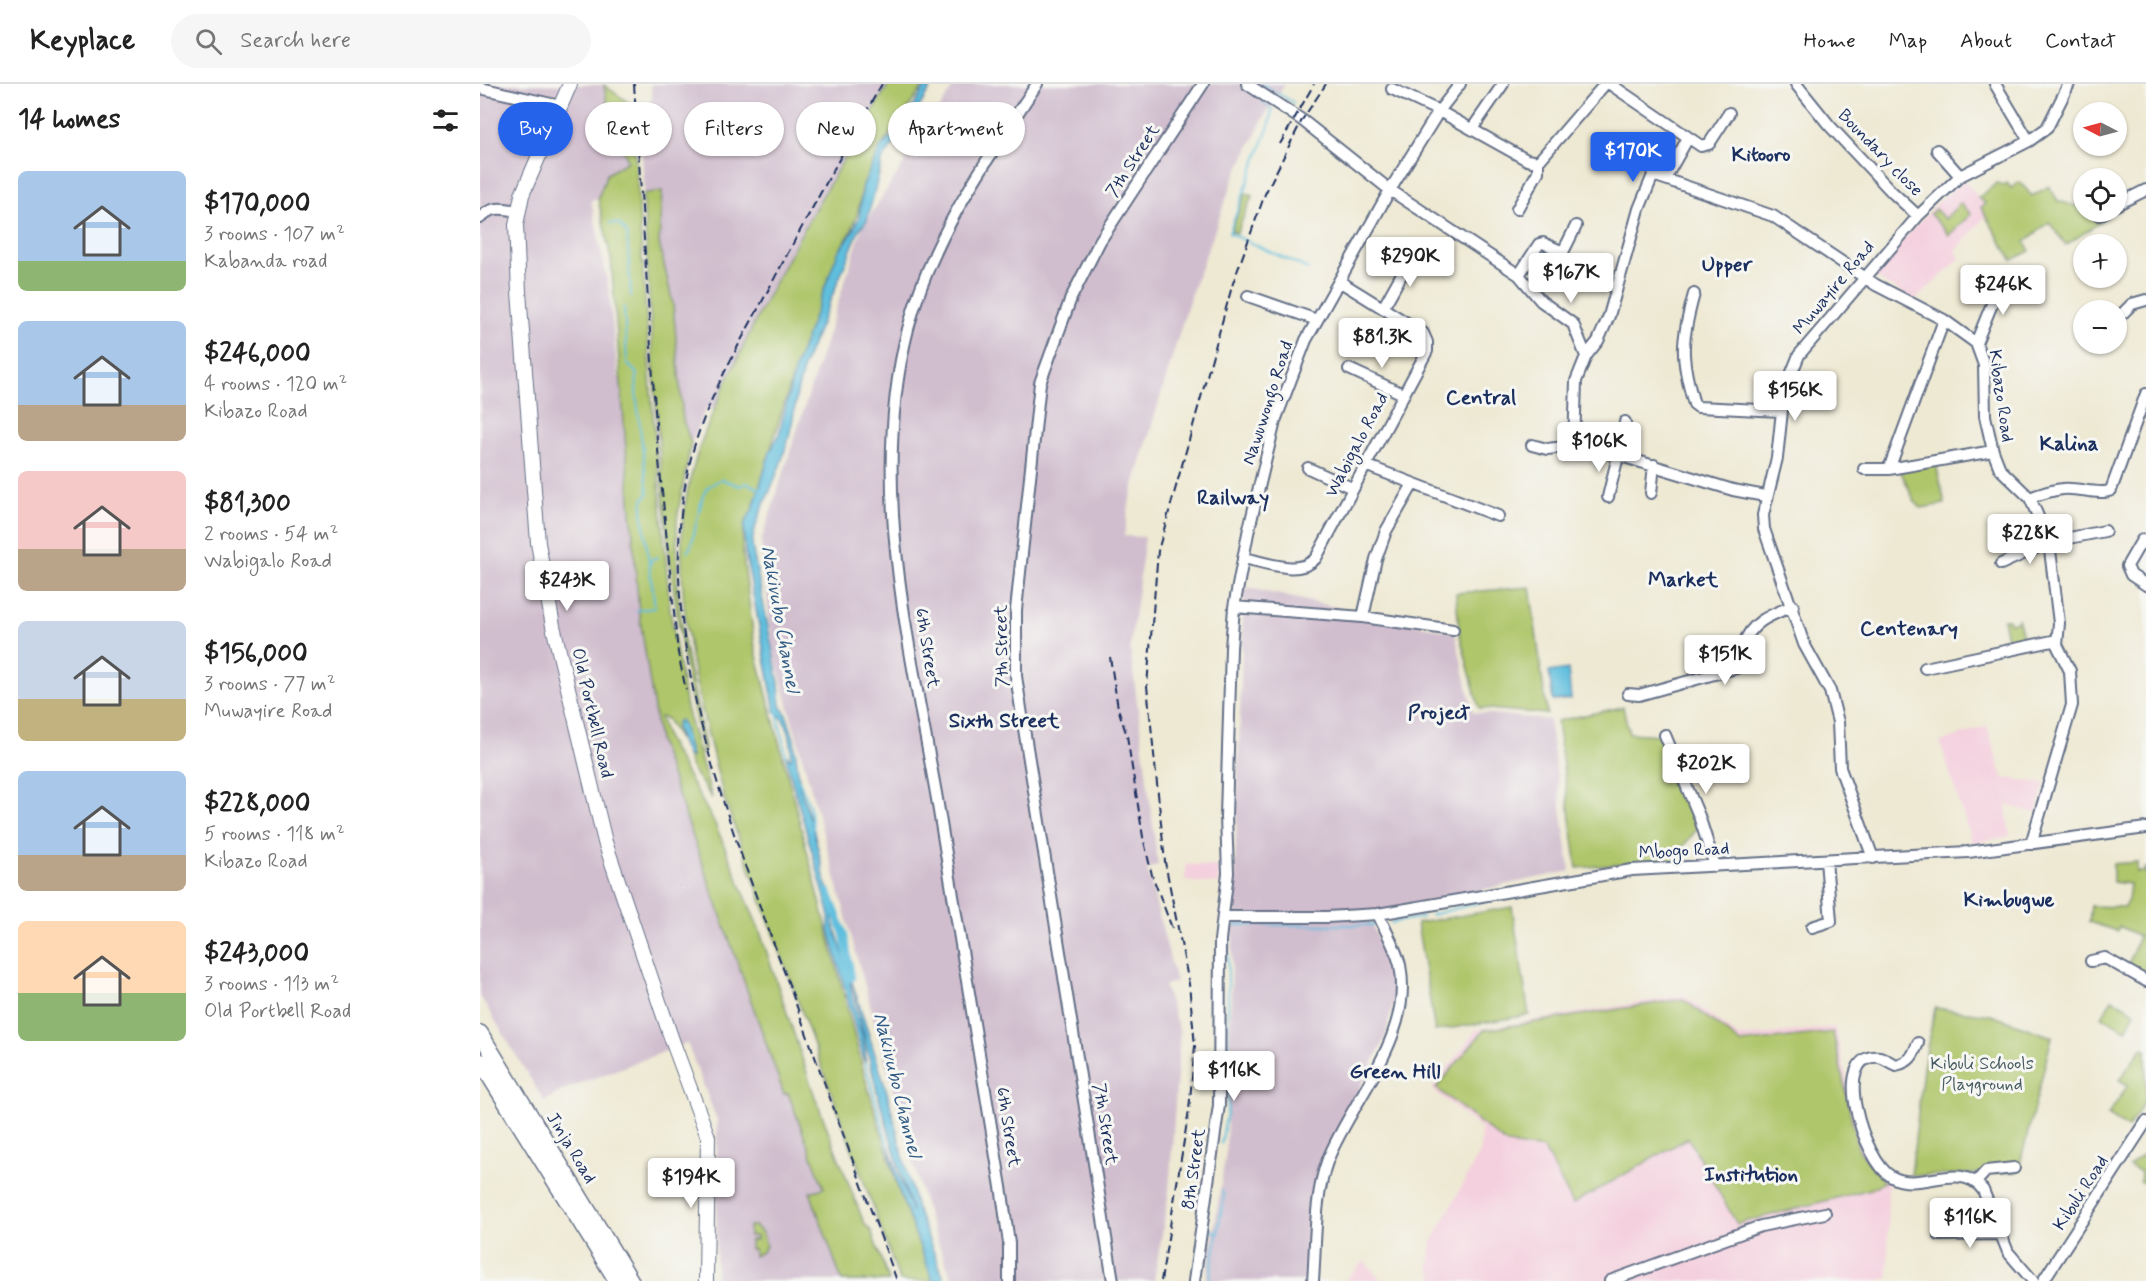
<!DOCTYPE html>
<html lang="en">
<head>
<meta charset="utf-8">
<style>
	body { margin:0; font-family:Mynerve,sans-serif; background:#f6f6f6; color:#222; height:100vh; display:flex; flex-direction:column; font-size:22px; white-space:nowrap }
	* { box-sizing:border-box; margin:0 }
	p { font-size:20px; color:#767676 }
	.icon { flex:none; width:33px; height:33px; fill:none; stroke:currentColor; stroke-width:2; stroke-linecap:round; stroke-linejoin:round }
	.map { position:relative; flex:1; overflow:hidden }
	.drawer { display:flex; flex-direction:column; background:#fff; width:480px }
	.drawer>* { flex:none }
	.banner { position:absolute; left:18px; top:18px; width:570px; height:54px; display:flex; gap:12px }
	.needle { width:39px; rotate:276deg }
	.fabs { position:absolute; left:1593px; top:18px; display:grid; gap:12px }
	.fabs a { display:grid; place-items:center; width:54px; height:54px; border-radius:50%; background:#fff; box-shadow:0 2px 4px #0004; font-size:30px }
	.price { position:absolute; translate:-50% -51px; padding:0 14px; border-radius:6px; background:#fff; color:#222; font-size:20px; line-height:39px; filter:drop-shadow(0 2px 3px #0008) }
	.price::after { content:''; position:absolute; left:50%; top:36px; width:18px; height:14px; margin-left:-9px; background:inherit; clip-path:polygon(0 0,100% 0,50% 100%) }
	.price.selected { background:#2563eb; color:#fff }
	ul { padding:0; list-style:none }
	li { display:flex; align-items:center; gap:18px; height:150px; padding:0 18px }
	li span { display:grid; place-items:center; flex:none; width:168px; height:120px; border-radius:9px; color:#555 }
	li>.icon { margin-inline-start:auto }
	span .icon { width:72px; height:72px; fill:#fffc; stroke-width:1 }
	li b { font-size:26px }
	h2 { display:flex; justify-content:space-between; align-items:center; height:72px; padding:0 18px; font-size:26px }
	.chip { padding:0 21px; border-radius:27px; background:#fff; box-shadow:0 2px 4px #0004; font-size:21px; line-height:54px }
	.chip.selected { background:#2563eb; color:#fff }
	header { display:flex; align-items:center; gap:36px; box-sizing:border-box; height:84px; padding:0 30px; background:#fff; border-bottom:2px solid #e0e0e0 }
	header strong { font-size:28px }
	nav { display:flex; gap:33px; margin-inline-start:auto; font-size:21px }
	.search { width:420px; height:54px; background:#f6f6f6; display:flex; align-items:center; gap:15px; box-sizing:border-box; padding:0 21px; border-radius:33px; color:#767676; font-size:22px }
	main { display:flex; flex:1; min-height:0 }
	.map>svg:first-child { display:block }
	.built { fill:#f4cfde }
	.industrial { fill:#d0bdce }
	.green { fill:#afc66a; stroke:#657a64; stroke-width:1.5 }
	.water { fill:#60bfde; stroke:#3e779e; stroke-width:1.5 }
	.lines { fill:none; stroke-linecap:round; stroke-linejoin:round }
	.stream { stroke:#60bfde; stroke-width:2 }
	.canal { stroke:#60bfde; stroke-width:8 }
	.minor-casing { stroke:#657087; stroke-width:14 }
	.major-casing { stroke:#657087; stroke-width:16 }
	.highway-casing { stroke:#657087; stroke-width:18 }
	.minor { stroke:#fff; stroke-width:10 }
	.major { stroke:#fff; stroke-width:14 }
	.highway { stroke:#fff; stroke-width:15 }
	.rail { stroke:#1b2f5e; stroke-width:2; stroke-dasharray:9 4.5; stroke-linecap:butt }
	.labels { text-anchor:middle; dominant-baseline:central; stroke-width:6; stroke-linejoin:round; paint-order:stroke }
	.street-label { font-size:18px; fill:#1b2f5e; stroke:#f6f6f2 }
	.park-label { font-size:18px; fill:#475c62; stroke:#f6f6f2 }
	.water-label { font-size:20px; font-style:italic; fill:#305a84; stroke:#f6f6f2 }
	.quarter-label { font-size:21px; font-weight:bold; fill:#1b2f5e; stroke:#f6f6f2 }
</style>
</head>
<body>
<header>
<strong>Keyplace</strong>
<div class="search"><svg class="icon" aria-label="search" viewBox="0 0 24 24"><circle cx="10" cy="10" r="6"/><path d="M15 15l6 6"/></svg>Search here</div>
<nav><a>Home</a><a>Map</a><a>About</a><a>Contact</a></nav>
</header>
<main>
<section class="drawer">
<h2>14 homes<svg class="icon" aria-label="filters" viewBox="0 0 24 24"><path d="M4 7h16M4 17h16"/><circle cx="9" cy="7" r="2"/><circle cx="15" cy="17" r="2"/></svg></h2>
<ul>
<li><span style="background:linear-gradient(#a9c7e8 75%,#8fb573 0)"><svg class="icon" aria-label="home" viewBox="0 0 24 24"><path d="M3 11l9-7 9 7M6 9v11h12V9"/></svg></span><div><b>$170,000</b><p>3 rooms · 107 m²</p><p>Kabanda road</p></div></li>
<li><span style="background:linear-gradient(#a9c7e8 70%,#b9a48a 0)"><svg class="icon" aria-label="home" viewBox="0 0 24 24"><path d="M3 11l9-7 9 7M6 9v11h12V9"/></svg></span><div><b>$246,000</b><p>4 rooms · 120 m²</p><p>Kibazo Road</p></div></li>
<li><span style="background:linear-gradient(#f6c9c9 65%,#b9a48a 0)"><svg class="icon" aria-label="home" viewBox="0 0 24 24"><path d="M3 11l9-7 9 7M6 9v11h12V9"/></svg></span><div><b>$81,300</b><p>2 rooms · 54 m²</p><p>Wabigalo Road</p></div></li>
<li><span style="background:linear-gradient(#c9d6e8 65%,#c2b280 0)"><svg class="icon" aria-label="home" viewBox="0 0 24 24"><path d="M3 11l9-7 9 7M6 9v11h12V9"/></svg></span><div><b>$156,000</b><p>3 rooms · 77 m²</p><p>Muwayire Road</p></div></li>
<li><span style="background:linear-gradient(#a9c7e8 70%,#b9a48a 0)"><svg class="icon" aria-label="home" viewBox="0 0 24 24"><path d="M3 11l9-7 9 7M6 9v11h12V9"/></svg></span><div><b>$228,000</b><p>5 rooms · 118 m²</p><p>Kibazo Road</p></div></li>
<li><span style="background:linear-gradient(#ffd9b3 60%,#8fb573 0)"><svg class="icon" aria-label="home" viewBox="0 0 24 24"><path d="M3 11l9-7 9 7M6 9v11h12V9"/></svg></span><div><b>$243,000</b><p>3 rooms · 113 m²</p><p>Old Portbell Road</p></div></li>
</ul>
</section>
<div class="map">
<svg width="1666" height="1197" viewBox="0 0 1666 1197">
	<rect width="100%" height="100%" fill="#f6f6f2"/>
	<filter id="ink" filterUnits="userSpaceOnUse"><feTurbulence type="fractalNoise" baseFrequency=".0167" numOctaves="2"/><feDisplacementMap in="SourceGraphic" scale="12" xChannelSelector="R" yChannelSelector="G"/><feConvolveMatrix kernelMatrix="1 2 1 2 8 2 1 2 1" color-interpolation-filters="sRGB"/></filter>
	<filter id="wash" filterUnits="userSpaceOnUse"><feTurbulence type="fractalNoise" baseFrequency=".008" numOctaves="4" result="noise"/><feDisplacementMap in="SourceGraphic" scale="24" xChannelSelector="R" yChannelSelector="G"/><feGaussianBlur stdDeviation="1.35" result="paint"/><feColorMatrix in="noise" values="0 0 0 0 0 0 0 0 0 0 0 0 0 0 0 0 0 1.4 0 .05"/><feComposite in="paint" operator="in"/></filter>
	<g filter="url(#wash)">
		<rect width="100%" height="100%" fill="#eee9d3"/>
		<!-- built -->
		<path class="built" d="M1484,96L1509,128L1476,167L1480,175L1435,216L1391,191L1456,120Z
			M1507,642L1523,694L1565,699L1556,729L1526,721L1530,752L1492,759L1460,658Z
			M706,780L739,783L738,800L705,797Z
			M1204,911L1259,953L1355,943L1382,1066L1408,1096V1194L1394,1197H955L949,1183L952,1158L1000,1068L1001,1045L952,1005L996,946Z
			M884,1177L900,1195L865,1197Z"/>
		<!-- industrial -->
		<path class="industrial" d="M0,0L124,1L129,32L149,78L127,90L118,114L111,116L129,206L138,293H141L159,528L179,657L304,1010L308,1009L383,1197H236L237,1036L207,959L86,1005L64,1017L0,912Z
			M171,0H435L237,326L226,324L211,359L177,356L160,29L172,15Z
			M475,0H805L787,27L754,94L711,210L650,415L644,452L665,453L650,563L678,781L667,785L696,898L684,901L700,948L689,1107L674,1197H473L449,1136L293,566L281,458L382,144Z
			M764,503L975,549L993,628L1069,636L1090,787L887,830L918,897L905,954L840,1084L828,1197H726L746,1068Z"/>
		<!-- green -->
		<path class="green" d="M409,0H445L401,63L383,101L378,128L371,148L358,168L316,281L273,424L264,441L262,464L275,564L385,993L419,1108L453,1197H420L244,714C221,625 195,529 203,437C208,381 232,328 256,278C300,182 354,90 409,0Z
			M124,1L152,21L171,307L190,525L206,624L232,714L211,684L208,674L211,673L196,645L200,657L187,635L180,633L187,655L235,740L279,845L335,1013L384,1139L391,1147L409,1197H362L330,1108L344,1104L308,1009L304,1010L179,657L159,528L131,175L118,114L127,90L148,77L129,32Z
			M1540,98L1552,112L1569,102L1578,117L1603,124L1604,128H1617L1621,138L1586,161L1569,138L1545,158L1550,167L1532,176L1501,124L1505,119L1498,114L1517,99L1523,102L1527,99L1531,104Z
			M182,107L179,159L193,220L203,336L211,359L197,435V497L203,553L225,664L223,669C180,488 175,295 163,110Z
			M766,109L772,112L757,149L751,147Z
			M1480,119L1491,130L1469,151L1450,130L1455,125L1465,135Z
			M1456,380L1465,420L1441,424L1435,418L1420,386Z
			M1050,503L1067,630L999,624L979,548L976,509Z
			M1538,534L1544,556L1528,559L1523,535H1528L1529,539L1539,537Z
			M1143,623L1149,649L1181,651L1217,745L1192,776L1097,784L1077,637Z
			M1657,778V788H1664L1666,783V894L1648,881L1659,852L1639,842L1637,847L1609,838L1611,822L1644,823L1648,816L1650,800L1633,798V780Z
			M1032,823L1049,931L955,947L937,839Z
			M1203,915L1261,959L1353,948L1378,1065L1404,1098L1390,1105L1257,1140L1208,1054L1093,1120L1064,1065L1027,1060L956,1004L1004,946Z
			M1632,915L1655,928L1646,946L1622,933Z
			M1455,924L1511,931L1572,953L1538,1088L1431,1092L1443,984Z
			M1662,964L1666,965V1015L1648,1044L1628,1031L1648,1001L1639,996Z
			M1662,1072L1666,1073V1099L1660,1098L1661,1088L1649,1082Z
			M269,1142H276L283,1150L286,1162L282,1168L274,1172V1165H270V1156H276V1152H269Z"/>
		<!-- water -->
		<path class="water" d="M447,0H453L426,45L403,74L387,136L379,146L323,283C322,294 317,304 316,315C313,341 306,367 296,392C287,416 274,436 272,462L299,599L301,622L306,630L314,655L320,704L333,743L346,801L352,812L353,838L407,1008L436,1123L465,1197H453L419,1107L408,1061L432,1128L397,1007L370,891C369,921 388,951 385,980L349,845V828L308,682L306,671L311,675C312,657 310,640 295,627L265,467L264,441L273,425L290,368L299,350L316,281L358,168L371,151L379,134L383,101L401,63L417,47L425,31L430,28Z
			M1088,585L1091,615L1073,617L1069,588Z
			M200,636L203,640L211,673L207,672L196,645L197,638Z"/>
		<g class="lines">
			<!-- stream -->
			<path class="stream" d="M782,0L814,19
				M783,18L792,25L790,39L749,149L828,185
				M130,139L139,140L147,149L151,212
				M144,223L147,279L157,290L156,309L168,410L163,416L162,426L175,524L157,526
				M207,468L211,462L223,411L228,403L241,395L260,402L267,399L279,405
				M170,480L172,475L178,473
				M297,628L306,672
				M319,696L330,723L333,744
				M951,831L1008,816
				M911,839L942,833
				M749,850L750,841H899
				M385,979L408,1062
				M741,1060L748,1023V858
				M731,1146L739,1149
				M729,1197L744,1112L742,1107"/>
			<!-- canal -->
			<path class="canal" d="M348,809L364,850L371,894"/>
		</g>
	</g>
	<g filter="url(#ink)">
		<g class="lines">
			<defs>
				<path id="minor" d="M767,0L822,36L910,106L1039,191L1059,160L1063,159L1083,168L1096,142
					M1130,0L1221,62L1229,60L1249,29
					M1316,0L1349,41L1412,108L1438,132
					M1515,0L1549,57
					M0,4L80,22
					M912,5L959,27L1047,76L1058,78L1125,0
					M992,45L1023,0
					M1457,66L1480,92
					M1186,93L1208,54
					M1636,121L1666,106
					M1037,125L1058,88V78
					M1619,131L1625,128
					M0,134C11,122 23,124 37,127
					M1039,191L1061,217L1093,240L1106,272
					M1214,210C1201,257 1200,273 1214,320L1218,323L1301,327
					M768,212L837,236
					M903,224L923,188L925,173
					M1643,229L1652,220L1666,216
					M1496,259L1523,193
					M869,285L923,310
					M1052,361L1067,365L1094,362L1141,372L1253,406L1285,412
					M1094,362L1096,297L1106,272L1118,257L1129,232L1159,125L1173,91L1293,132L1396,201L1464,236L1496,259L1504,281L1505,332L1513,367L1520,385L1550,414L1569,458L1579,539L1577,561L1590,587L1592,621L1551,760
					M1141,372L1145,338
					M885,381L1018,432
					M828,384L872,404
					M1384,385H1409L1513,367
					M1409,385L1464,236
					M1171,409L1174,381
					M1128,413L1138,372
					M1550,414C1560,410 1571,406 1583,405C1597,403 1621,412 1631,406L1666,310
					M1662,456L1647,482L1651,491L1666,501
					M763,474C786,478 819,493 836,474L947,267V258L943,249L859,197
					M1521,480L1569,458L1625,447
					M754,523L883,533L973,546
					M883,533L896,475L906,447L933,400
					M1445,584L1577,556
					M1148,610L1159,611L1256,584C1261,578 1260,569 1263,562C1271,537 1291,531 1313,522
					M1185,651L1219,732L1235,782
					M1393,774L1360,684L1358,638L1350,607L1324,560L1284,445L1283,431L1297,374L1304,308L1319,271L1438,132L1480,92L1549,57L1567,44L1589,0
					M745,833H847L898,830L1152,786L1488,768L1666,744
					M1332,843L1351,837L1346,776
					M1611,877L1625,874L1666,897
					M1438,959C1433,972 1430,978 1416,981C1410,979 1405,974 1399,973C1349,968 1384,1078 1412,1093C1441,1109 1480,1075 1503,1106L1528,1168L1553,1197
					M1497,1097L1506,1087L1534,1084
					M1459,1151L1521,1150
					M529,1197V1159L522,1109C500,978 479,846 457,715C430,561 388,400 428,245C451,154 506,77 557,0
					M633,1197L545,651L536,592V526L560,299L591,214L620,157L723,0
					M714,1197L739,1021L740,856L748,789L746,732L751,564L754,523L768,449L795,337L826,256L910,106L959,27L980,0
					M833,1197C836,1158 834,1112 848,1075C873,1014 934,952 920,881C916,864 905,846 898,830
					M1130,1197L1281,1142L1345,1129
					M1563,1197L1666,1038"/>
				<path id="major" d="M90,0L42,111L36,141L39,208L58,459L73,542L125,758L192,956L228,1053L226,1197"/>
				<path id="highway" d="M0,949L151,1197
					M0,977L137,1197"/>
			</defs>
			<!-- minor casing -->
			<use href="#minor" class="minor-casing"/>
			<!-- major casing -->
			<use href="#major" class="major-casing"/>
			<!-- highway casing -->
			<use href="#highway" class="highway-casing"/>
			<!-- minor -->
			<use href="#minor" class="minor"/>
			<!-- major -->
			<use href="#major" class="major"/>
			<!-- highway -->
			<use href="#highway" class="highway"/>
			<!-- rail -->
			<path class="rail" d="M154,0L177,356L198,569L206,606
				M402,0C361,71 322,142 284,214C256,266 224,320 210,378C169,547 249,738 307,895C343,996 380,1096 417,1197
				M800,60L834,0
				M630,573L638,624L647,652L663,753L672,791L692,844
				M681,1197L709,1026L715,962L709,900L685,778L667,602L678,467L753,199L785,110L822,36L846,0"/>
		</g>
	</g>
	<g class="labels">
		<!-- street labels -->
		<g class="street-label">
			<text transform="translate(1400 69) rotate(46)">Boundary close</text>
			<text transform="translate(653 77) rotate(-57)">7th Street</text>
			<text transform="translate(1354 204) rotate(-50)">Muwayire Road</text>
			<text transform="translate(1521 312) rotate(82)">Kibazo Road</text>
			<text transform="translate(788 319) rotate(-72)">Nawuwongo Road</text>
			<text transform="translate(877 361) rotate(-62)">Wabigalo Road</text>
			<text transform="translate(522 562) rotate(-91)">7th Street</text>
			<text transform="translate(447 564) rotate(81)">6th Street</text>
			<text transform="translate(112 629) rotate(77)">Old Portbell Road</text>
			<text transform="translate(1204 767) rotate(-3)">Mbogo Road</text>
			<text transform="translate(625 1040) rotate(81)">7th Street</text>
			<text transform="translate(528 1043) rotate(81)">6th Street</text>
			<text transform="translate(91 1064) rotate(59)">Jinja Road</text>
			<text transform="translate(714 1085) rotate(-82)">8th Street</text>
			<text transform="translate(1601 1109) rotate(-57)">Kibuli Road</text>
		</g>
		<!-- park labels -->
		<g class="park-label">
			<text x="1502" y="980">Kibuli Schools<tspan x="1502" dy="21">Playground</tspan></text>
		</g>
		<!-- water labels -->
		<g class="water-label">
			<text transform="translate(300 535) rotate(80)">Nakivubo Channel</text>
			<text transform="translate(417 1001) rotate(76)">Nakivubo Channel</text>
		</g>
		<!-- quarter labels -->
		<g class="quarter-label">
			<text x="1281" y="71">Kitooro</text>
			<text x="1247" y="181">Upper</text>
			<text x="1001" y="314">Central</text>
			<text x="1589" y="360">Kalina</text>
			<text x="753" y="414">Railway</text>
			<text x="1203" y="496">Market</text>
			<text x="1429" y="545">Centenary</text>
			<text x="959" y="629">Project</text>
			<text x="524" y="637">Sixth Street</text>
			<text x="1529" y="816">Kimbugwe</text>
			<text x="915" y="988">Green Hill</text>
			<text x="1271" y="1091">Institution</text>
		</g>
	</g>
</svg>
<div class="fabs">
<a><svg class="needle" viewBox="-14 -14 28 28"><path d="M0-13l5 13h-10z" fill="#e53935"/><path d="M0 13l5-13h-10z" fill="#767676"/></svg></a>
<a><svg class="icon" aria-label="locate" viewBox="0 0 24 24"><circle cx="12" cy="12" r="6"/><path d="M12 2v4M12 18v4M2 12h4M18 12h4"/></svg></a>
<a>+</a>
<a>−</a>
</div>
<b class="price selected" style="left:1153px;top:99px">$170K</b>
<b class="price" style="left:930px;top:204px">$290K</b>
<b class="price" style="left:1091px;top:220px">$167K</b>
<b class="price" style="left:1523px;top:232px">$246K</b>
<b class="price" style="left:902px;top:285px">$81.3K</b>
<b class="price" style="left:1315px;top:338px">$156K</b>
<b class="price" style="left:1119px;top:389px">$106K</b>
<b class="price" style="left:1550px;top:481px">$228K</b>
<b class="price" style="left:87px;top:528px">$243K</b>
<b class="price" style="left:1245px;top:602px">$151K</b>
<b class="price" style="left:1226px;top:711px">$202K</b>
<b class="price" style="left:754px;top:1018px">$116K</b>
<b class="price" style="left:211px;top:1125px">$194K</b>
<b class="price" style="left:1490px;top:1165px">$116K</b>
<div class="banner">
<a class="chip selected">Buy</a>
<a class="chip">Rent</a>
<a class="chip">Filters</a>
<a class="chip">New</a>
<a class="chip">Apartment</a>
</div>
</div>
</main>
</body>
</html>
